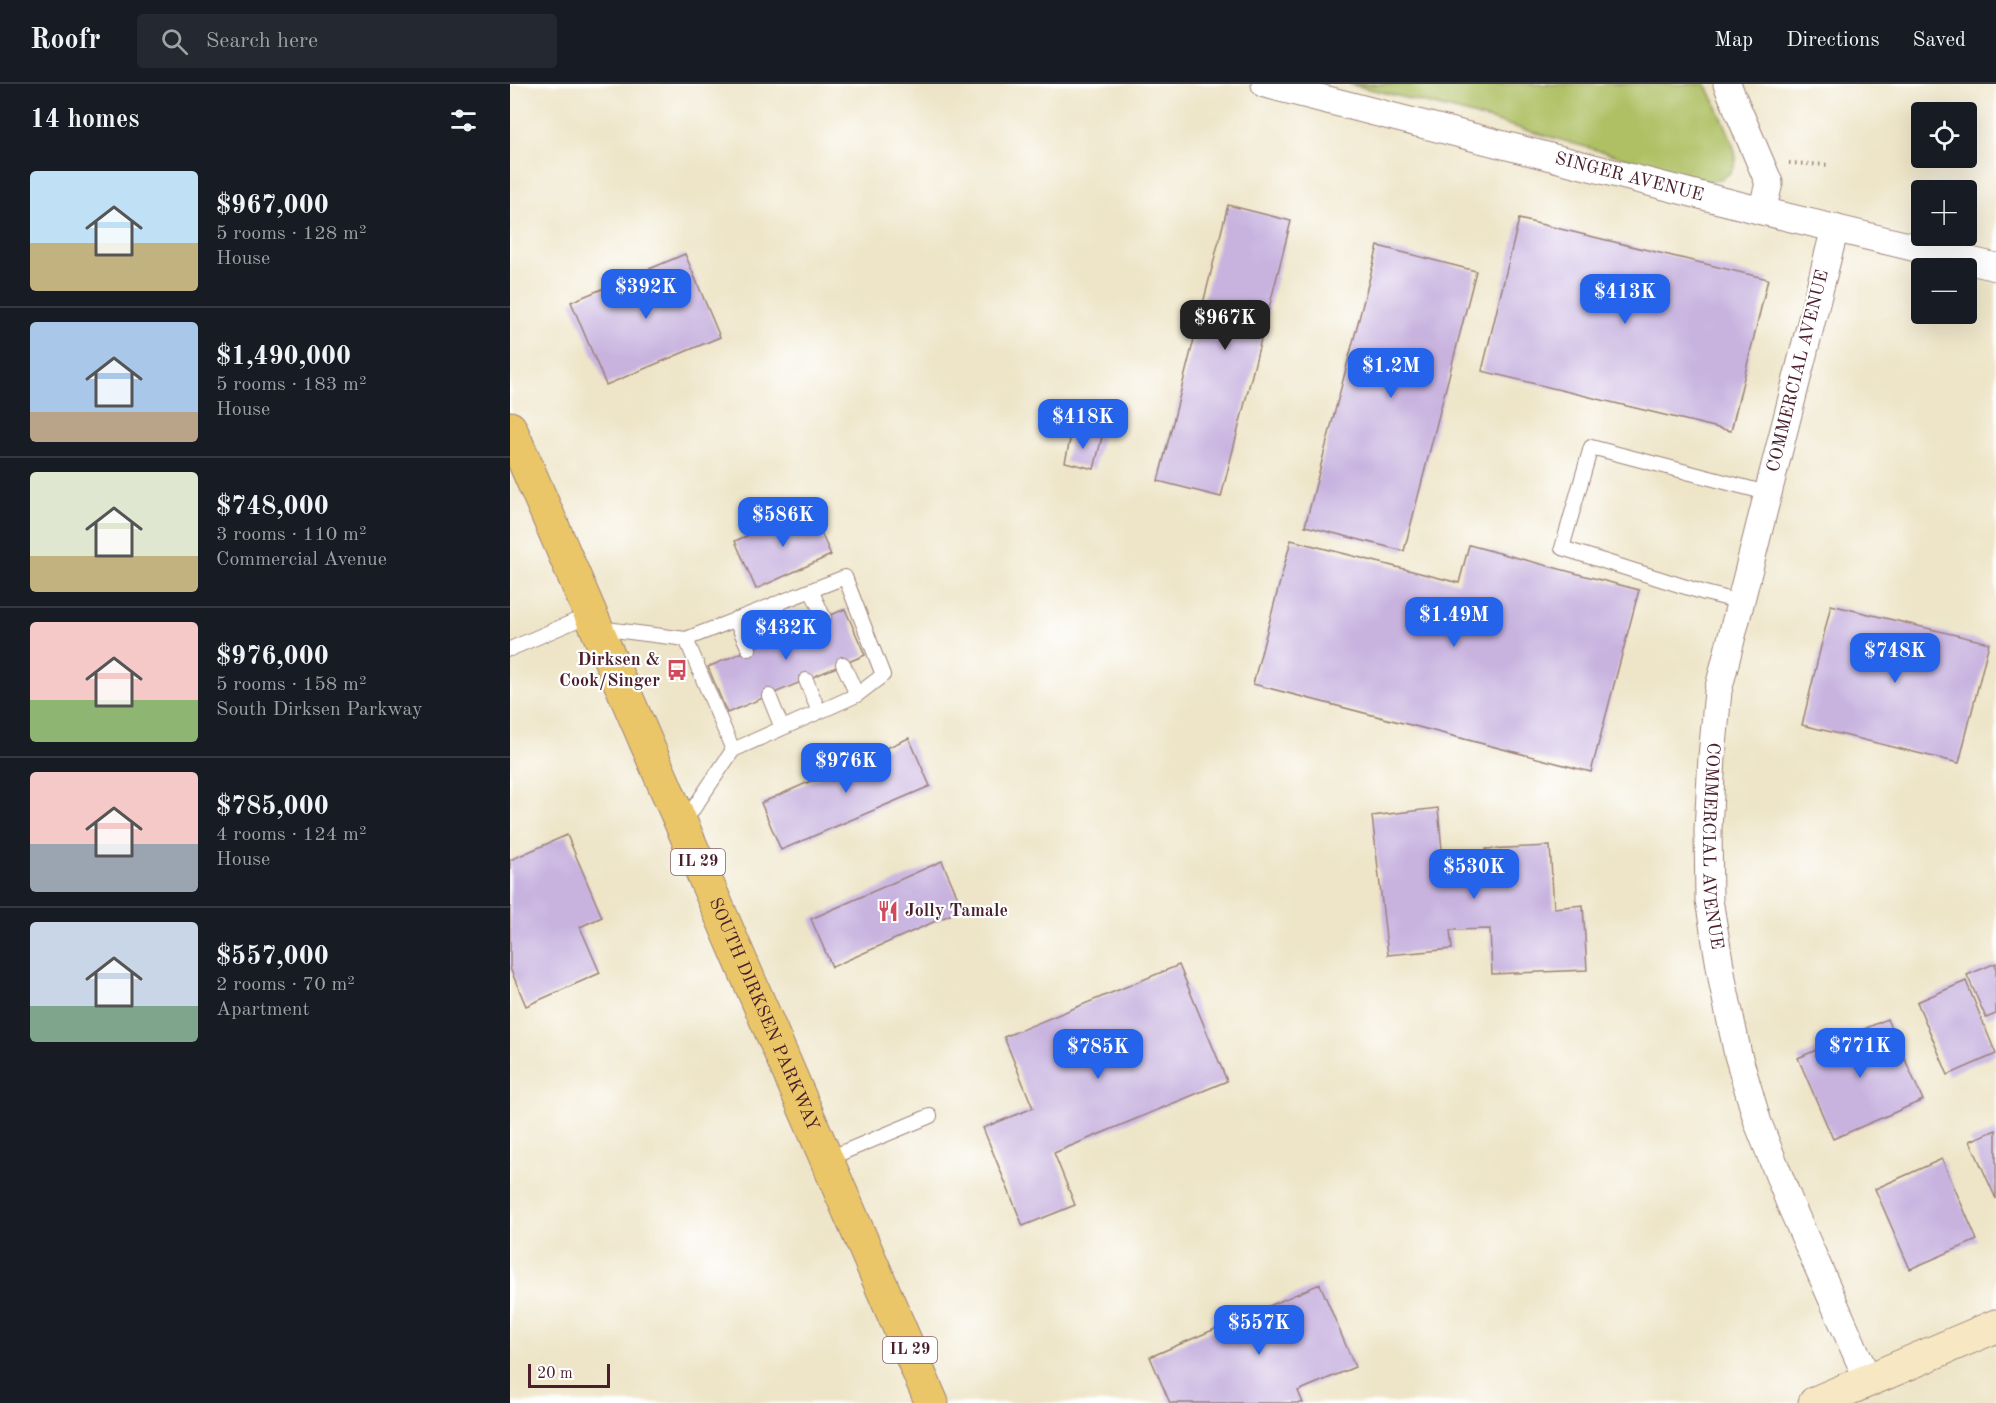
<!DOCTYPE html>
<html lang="en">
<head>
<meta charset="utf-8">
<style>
	body { margin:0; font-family:"Old Standard TT",serif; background:#242831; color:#f1f3f6; height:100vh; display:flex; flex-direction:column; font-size:22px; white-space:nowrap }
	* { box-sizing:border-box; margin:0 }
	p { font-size:20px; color:#9ea1a6 }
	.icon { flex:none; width:33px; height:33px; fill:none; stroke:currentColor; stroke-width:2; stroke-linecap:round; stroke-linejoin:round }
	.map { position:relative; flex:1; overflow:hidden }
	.side { display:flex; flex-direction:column; background:#171b24; width:510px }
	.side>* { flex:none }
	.controls { position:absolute; left:1401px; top:18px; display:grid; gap:12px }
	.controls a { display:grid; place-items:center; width:66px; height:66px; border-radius:6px; background:#171b24; box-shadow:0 6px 24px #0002; font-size:30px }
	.scale { position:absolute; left:18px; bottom:15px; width:82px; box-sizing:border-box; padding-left:6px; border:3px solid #4a1f2b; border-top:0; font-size:16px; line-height:21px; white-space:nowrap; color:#4a1f2b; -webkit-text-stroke:4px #fff; paint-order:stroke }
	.price { position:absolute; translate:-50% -51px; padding:0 14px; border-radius:12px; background:#2563eb; color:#fff; font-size:20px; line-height:39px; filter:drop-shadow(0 2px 3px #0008) }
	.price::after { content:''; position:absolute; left:50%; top:36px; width:18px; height:14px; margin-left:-9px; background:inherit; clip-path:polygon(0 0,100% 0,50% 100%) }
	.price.active { background:#222; color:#fff }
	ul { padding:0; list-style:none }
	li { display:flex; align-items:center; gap:18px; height:150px; padding:0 30px }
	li+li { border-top:2px solid #363941 }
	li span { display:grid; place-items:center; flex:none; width:168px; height:120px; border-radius:6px; color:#555 }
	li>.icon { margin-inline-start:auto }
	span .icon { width:72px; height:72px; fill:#fffc; stroke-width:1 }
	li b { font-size:26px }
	h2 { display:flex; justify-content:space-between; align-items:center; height:72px; padding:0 30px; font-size:26px }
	header { display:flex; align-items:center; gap:36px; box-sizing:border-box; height:84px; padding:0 30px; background:#171b24; border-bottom:2px solid #363941 }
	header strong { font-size:28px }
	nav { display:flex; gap:33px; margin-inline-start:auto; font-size:21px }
	.search { width:420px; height:54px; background:#242831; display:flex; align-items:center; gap:15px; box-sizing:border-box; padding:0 21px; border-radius:6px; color:#9ea1a6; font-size:22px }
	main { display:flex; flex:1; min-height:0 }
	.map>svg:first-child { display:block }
	.green { fill:#aec063; stroke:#7c7047; stroke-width:1.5 }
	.building { fill:#c8b3df }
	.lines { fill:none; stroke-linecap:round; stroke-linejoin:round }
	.lane-casing { stroke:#9c827a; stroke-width:16 }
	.street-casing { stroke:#9c827a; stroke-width:29 }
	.secondary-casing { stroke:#9c827a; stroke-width:35 }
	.primary-casing { stroke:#9c827a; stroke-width:35 }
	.path { stroke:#9c827a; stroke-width:4; stroke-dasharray:1.5 4.5; stroke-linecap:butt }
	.lane { stroke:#fff; stroke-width:14 }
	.street { stroke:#fff; stroke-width:27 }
	.secondary { stroke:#f7e8c3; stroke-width:33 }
	.primary { stroke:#eac669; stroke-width:33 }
	.labels { text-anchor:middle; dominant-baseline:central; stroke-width:4.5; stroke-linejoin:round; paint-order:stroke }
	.shield { fill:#fff; stroke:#80626b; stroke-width:1.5 }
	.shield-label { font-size:16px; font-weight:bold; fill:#4a1f2b }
	.street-label { font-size:18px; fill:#4a1f2b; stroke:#fff }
	.poi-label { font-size:18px; font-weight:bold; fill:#4a1f2b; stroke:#fff; text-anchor:end }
</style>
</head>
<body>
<header>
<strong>Roofr</strong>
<div class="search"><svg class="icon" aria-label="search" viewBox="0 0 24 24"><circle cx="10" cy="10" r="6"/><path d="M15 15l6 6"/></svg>Search here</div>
<nav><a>Map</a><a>Directions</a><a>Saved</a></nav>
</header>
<main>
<section class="side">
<h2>14 homes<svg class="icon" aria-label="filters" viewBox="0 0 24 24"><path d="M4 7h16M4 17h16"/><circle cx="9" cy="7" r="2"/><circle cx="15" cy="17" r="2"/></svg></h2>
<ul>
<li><span style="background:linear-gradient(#bfe0f5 60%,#c2b280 0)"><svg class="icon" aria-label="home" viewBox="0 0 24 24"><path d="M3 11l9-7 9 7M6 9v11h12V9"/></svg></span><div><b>$967,000</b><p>5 rooms · 128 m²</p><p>House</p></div></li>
<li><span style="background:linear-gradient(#a9c7e8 75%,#b9a48a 0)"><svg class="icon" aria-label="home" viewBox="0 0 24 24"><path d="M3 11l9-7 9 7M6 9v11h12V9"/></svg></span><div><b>$1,490,000</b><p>5 rooms · 183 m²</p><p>House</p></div></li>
<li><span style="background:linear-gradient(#dfe7d0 70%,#c2b280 0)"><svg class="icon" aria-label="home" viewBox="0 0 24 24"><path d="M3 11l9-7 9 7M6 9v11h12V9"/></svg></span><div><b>$748,000</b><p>3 rooms · 110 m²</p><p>Commercial Avenue</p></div></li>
<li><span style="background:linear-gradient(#f6c9c9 65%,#8fb573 0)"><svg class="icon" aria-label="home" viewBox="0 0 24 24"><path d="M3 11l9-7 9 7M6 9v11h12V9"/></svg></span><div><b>$976,000</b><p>5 rooms · 158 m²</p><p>South Dirksen Parkway</p></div></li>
<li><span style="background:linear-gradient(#f6c9c9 60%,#9aa5b1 0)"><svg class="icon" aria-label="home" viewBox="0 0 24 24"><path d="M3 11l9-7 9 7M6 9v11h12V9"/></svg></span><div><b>$785,000</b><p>4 rooms · 124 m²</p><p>House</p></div></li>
<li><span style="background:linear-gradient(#c9d6e8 70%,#7fa58c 0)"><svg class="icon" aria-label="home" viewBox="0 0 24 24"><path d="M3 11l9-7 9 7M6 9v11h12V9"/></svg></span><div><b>$557,000</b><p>2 rooms · 70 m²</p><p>Apartment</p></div></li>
</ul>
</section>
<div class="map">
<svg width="1486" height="1319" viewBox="0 0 1486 1319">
	<rect width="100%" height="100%" fill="#fff"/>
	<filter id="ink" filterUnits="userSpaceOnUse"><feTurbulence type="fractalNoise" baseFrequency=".0167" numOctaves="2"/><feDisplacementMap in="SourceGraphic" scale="12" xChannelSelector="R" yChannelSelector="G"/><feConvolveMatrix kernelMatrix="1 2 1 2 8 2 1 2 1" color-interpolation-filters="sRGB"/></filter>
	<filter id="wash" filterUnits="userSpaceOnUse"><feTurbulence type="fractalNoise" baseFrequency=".008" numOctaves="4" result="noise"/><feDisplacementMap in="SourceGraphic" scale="24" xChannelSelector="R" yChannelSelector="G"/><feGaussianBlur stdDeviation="1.35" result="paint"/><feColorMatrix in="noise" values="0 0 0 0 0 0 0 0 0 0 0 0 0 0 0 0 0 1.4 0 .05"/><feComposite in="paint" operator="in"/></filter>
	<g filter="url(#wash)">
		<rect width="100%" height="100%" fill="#eee5c8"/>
		<!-- green -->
		<path class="green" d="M839,0H1196C1203,16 1227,61 1226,76C1224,91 1211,96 1199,98L952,28Z"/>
		<g id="blocks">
			<!-- building -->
			<path class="building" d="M718,121L781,137L711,413L648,397Z
				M1009,135L1258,195L1221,347L972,287Z
				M868,162L966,187L894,467L795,442Z
				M175,170L210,253L96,301L61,218Z
				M562,347L592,353L584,385L555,378Z
				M300,424L321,471L246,505L225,457Z
				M781,456L949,499L959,461L1129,506L1081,688L743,600Z
				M1321,521L1479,559L1449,679L1292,641Z
				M335,525L355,571L217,629L198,583Z
				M399,654L420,702L271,766L251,719Z
				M928,724L935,797L978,796L976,765L1040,762L1044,824L1073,821L1077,886L982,890L980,845L940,846L942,865L878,871L862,732Z
				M57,751L92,833L70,843L90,889L16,922L0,884V776Z
				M432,777L453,825L322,883L301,835Z
				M1486,879V930L1476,934L1457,891Z
				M669,881L717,997L544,1069L565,1121L513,1142L473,1044L523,1024L494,953Z
				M1456,897L1486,970L1438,991L1407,918Z
				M1377,935L1413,1016L1323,1055L1288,974Z
				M1486,1046V1115L1460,1057Z
				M1432,1075L1467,1156L1400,1185L1365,1105Z
				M810,1200L845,1283L788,1307L793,1319H660L640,1273Z"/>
		</g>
	</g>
	<g filter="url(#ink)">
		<use href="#blocks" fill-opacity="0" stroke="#9c827a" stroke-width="1.5"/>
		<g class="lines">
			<defs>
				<path id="lane" d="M301,506L314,534
					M1231,518L1195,509L1052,464L1081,363L1257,409
					M264,520L276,549
					M225,535L239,565
					M88,544L176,555L335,493L373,591L347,611L223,666L173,740
					M176,555L223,666
					M0,565L81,530
					M333,580L347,611
					M296,596L309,628
					M259,612L272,644
					M317,1075L420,1032"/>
				<g id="street">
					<path id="s1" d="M755,0L1252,127L1486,183"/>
					<path d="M1217,0L1259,99L1252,127"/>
					<path id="s2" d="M1325,144L1208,607L1202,673L1198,746L1199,816L1213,900L1228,971L1248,1039L1281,1122L1358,1296"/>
				</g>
				<path id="secondary" d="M1305,1319L1486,1242"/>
				<g id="primary">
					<path id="s3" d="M0,344L422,1319"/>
				</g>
			</defs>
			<!-- lane casing -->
			<use href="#lane" class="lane-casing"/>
			<!-- street casing -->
			<use href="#street" class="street-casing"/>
			<!-- secondary casing -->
			<use href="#secondary" class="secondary-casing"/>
			<!-- primary casing -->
			<use href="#primary" class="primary-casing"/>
			<!-- path -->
			<path class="path" d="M1279,79L1320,81"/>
			<!-- lane -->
			<use href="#lane" class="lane"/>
			<!-- street -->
			<use href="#street" class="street"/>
			<!-- secondary -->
			<use href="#secondary" class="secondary"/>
			<!-- primary -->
			<use href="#primary" class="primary"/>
		</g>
	</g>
	<!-- icons -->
	<defs>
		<symbol id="bus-bare" viewBox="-9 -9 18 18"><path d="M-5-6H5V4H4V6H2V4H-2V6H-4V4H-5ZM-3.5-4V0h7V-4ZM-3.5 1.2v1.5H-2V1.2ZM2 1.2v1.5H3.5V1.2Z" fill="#d1495b" stroke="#fff" stroke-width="2.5" paint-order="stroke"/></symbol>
		<symbol id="restaurant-bare" viewBox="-9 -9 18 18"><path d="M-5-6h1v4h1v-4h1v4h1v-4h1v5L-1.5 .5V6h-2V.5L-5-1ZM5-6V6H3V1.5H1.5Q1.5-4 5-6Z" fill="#d1495b" stroke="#fff" stroke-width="2.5" paint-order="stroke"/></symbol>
	</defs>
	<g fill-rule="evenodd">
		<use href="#bus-bare" x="152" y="571" width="30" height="30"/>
		<use href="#restaurant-bare" x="363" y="812" width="30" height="30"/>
	</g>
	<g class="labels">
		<!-- shield labels -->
		<g class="shield">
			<rect x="161" y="765" width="54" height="26" rx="4.5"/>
			<rect x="373" y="1253" width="54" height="26" rx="4.5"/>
		</g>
		<g class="shield-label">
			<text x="188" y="778">IL 29</text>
			<text x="400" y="1266">IL 29</text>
		</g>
		<!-- street labels -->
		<g class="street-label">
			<text stroke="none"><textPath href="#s1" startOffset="376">SINGER AVENUE</textPath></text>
			<text transform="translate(1288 287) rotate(-76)">COMMERCIAL AVENUE</text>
			<text stroke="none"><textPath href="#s2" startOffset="633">COMMERCIAL AVENUE</textPath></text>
			<text stroke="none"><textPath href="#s3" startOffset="639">SOUTH DIRKSEN PARKWAY</textPath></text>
		</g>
		<!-- poi labels -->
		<g class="poi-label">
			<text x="150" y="576">Dirksen &amp;<tspan x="150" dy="21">Cook/Singer</tspan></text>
			<text x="395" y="827" text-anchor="start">Jolly Tamale</text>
		</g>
	</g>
</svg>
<div class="controls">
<a><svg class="icon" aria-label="locate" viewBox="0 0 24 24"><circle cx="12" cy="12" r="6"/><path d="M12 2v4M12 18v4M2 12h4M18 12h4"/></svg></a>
<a>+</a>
<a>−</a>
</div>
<div class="scale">20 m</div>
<b class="price" style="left:136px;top:236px">$392K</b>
<b class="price" style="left:1115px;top:241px">$413K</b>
<b class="price active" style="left:715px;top:267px">$967K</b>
<b class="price" style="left:881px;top:315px">$1.2M</b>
<b class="price" style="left:573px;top:366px">$418K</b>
<b class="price" style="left:273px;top:464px">$586K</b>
<b class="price" style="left:944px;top:564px">$1.49M</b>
<b class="price" style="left:276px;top:577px">$432K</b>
<b class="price" style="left:1385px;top:600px">$748K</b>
<b class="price" style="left:336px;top:710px">$976K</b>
<b class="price" style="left:964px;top:816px">$530K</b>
<b class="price" style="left:1350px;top:995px">$771K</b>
<b class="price" style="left:588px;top:996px">$785K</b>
<b class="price" style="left:749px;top:1272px">$557K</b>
</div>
</main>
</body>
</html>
